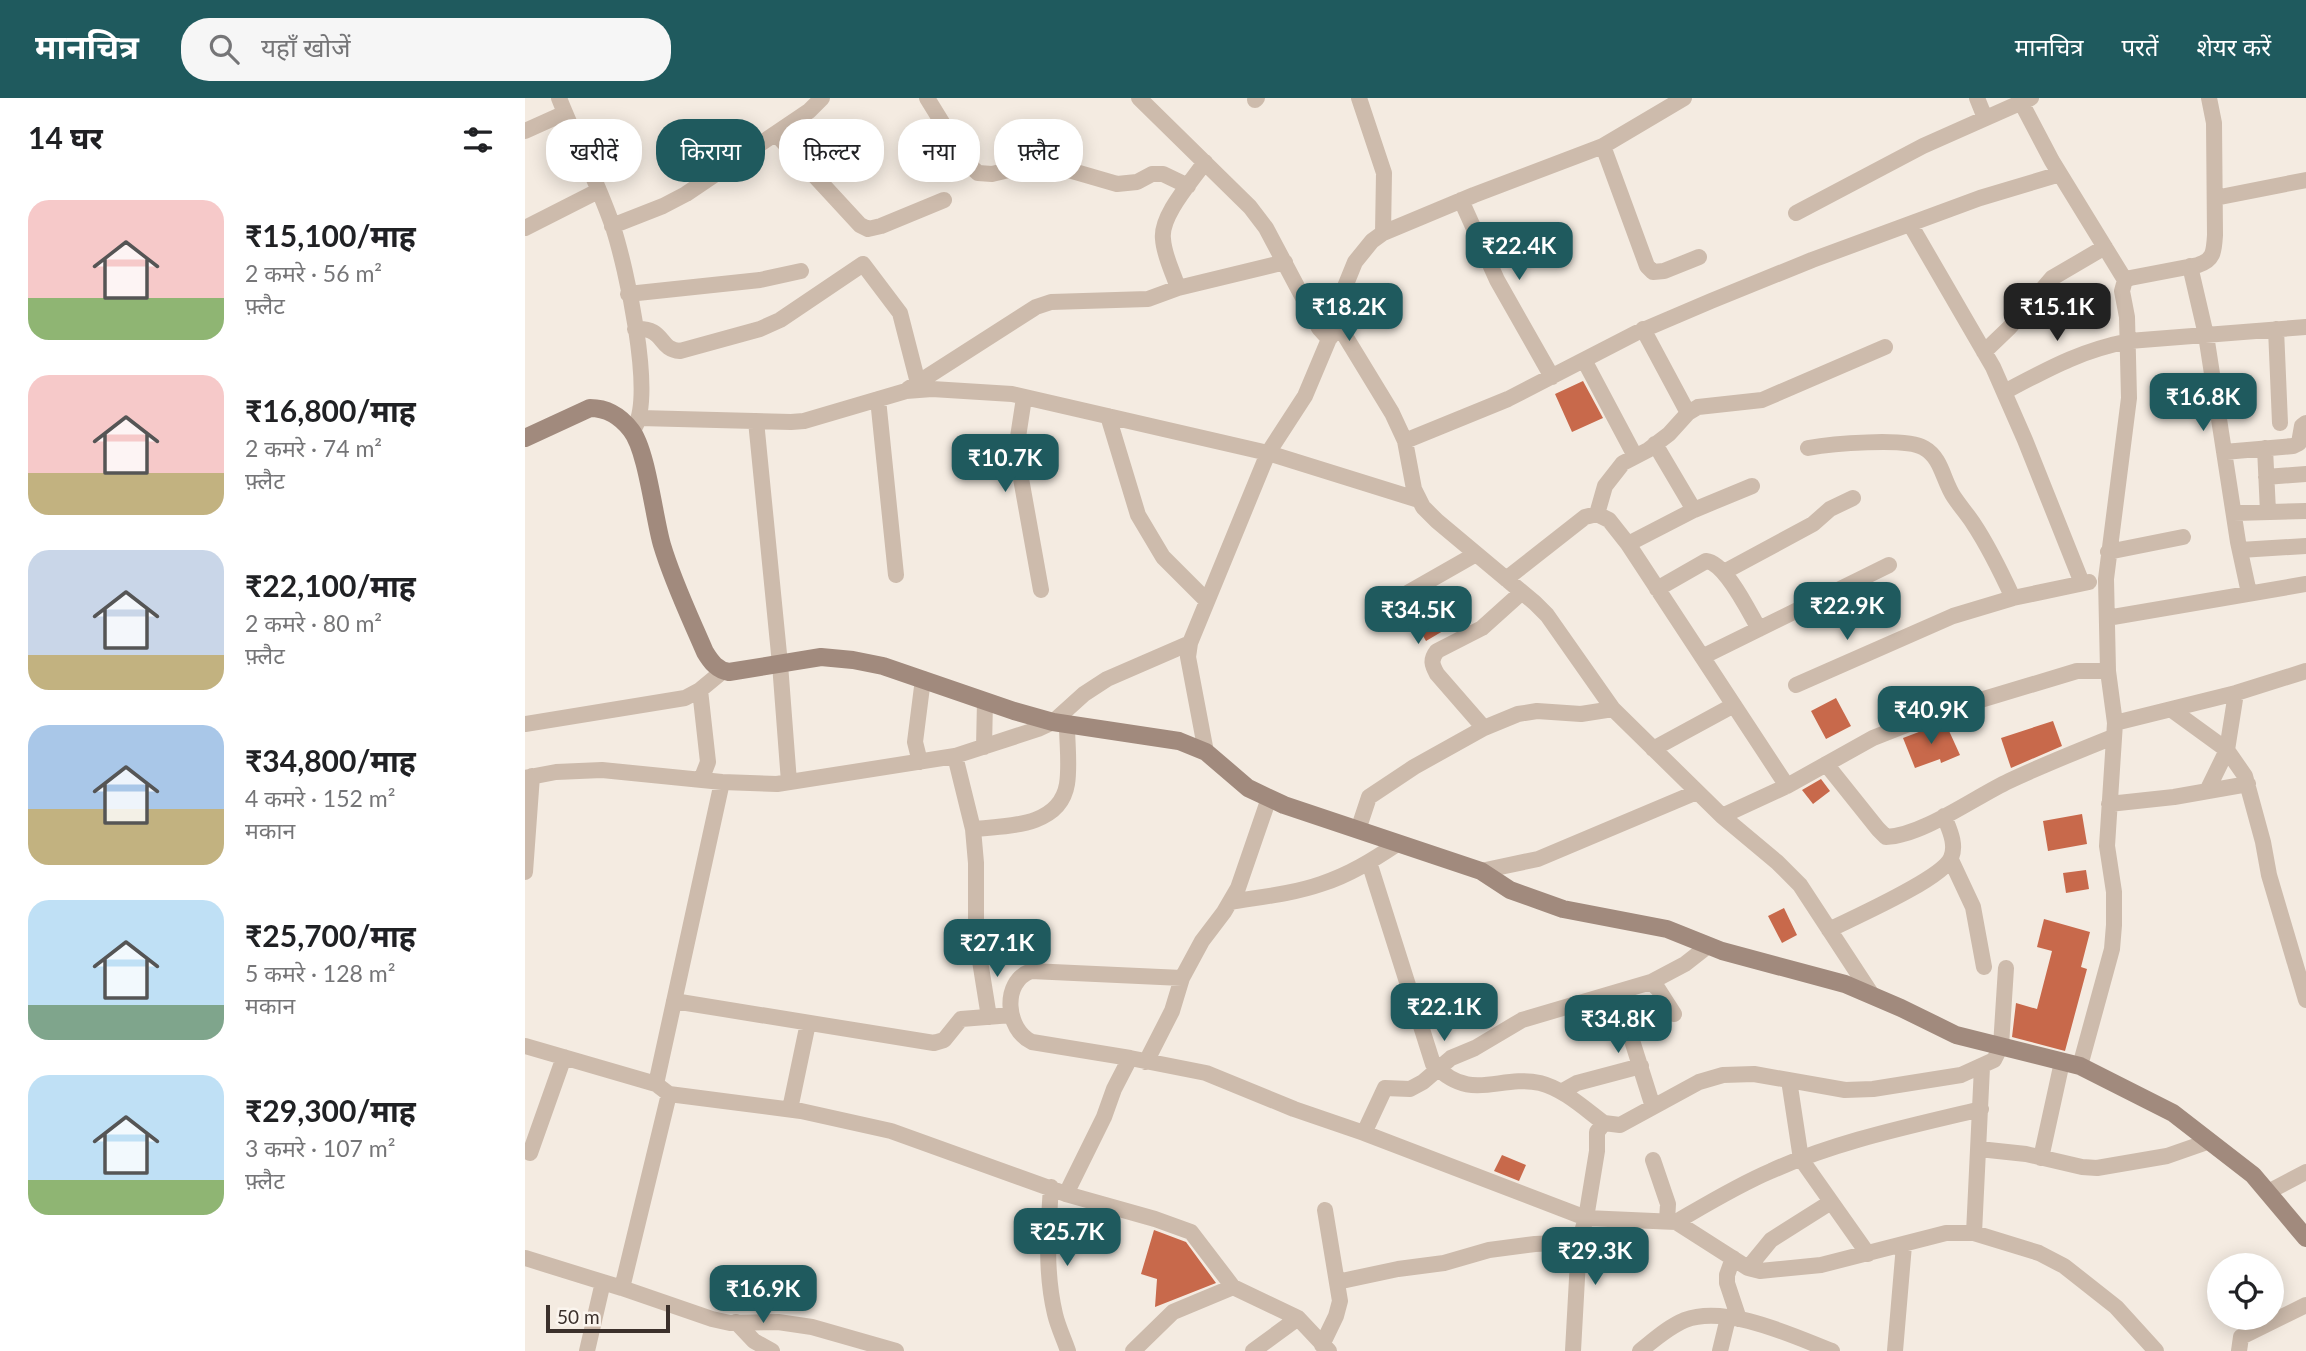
<!DOCTYPE html>
<html lang="hi">
<head>
<meta charset="utf-8">
<style>
	body { margin:0; font-family:Lato,"Noto Sans Devanagari",sans-serif; background:#f6f6f6; color:#202124; height:100vh; display:flex; flex-direction:column; font-size:26px; white-space:nowrap }
	* { box-sizing:border-box; margin:0 }
	p { font-size:23px; color:#757577 }
	.icon { flex:none; width:38px; height:38px; fill:none; stroke:currentColor; stroke-width:2; stroke-linecap:round; stroke-linejoin:round }
	.map { position:relative; flex:1; overflow:hidden }
	.sheet { display:flex; flex-direction:column; background:#fff; width:525px }
	.sheet>* { flex:none }
	.hud { position:absolute; left:21px; top:21px; width:665px; height:63px; display:flex; gap:14px }
	.fabs { position:absolute; left:1682px; top:1155px; display:grid; gap:14px }
	.fabs a { display:grid; place-items:center; width:77px; height:77px; border-radius:50%; background:#fff; box-shadow:0 4px 18px #0003; font-size:35px }
	.scale { position:absolute; left:21px; bottom:18px; width:124px; box-sizing:border-box; padding-left:7px; border:4px solid #3b302b; border-top:0; font-size:19px; line-height:24px; white-space:nowrap; color:#3b302b; -webkit-text-stroke:5px #fbf5ee; paint-order:stroke }
	.price { position:absolute; translate:-50% -60px; padding:0 16px; border-radius:14px; background:#1f5a5e; color:#fff; font-size:23px; line-height:46px; filter:drop-shadow(0 2px 4px #0008) }
	.price::after { content:''; position:absolute; left:50%; top:42px; width:21px; height:16px; margin-left:-10px; background:inherit; clip-path:polygon(0 0,100% 0,50% 100%) }
	.price.on { background:#222; color:#fff }
	ul { padding:0; list-style:none }
	li { display:flex; align-items:center; gap:21px; height:175px; padding:0 28px }
	li span { display:grid; place-items:center; flex:none; width:196px; height:140px; border-radius:21px; color:#555 }
	li>.icon { margin-inline-start:auto }
	span .icon { width:84px; height:84px; fill:#fffc; stroke-width:1 }
	li b { font-size:30px }
	h2 { display:flex; justify-content:space-between; align-items:center; height:84px; padding:0 28px; font-size:30px }
	.pill { padding:0 24px; border-radius:28px; background:#fff; box-shadow:0 4px 18px #0003; font-size:24px; line-height:63px }
	.pill.on { background:#1f5a5e; color:#fff }
	header { display:flex; align-items:center; gap:42px; box-sizing:border-box; height:98px; padding:0 35px; background:#1f5a5e; color:#fff }
	header strong { font-size:33px }
	nav { display:flex; gap:38px; margin-inline-start:auto; font-size:24px }
	.search { width:490px; height:63px; background:#f6f6f6; display:flex; align-items:center; gap:18px; box-sizing:border-box; padding:0 24px; border-radius:28px; color:#757577; font-size:26px }
	main { display:flex; flex:1; min-height:0 }
	.map>svg:first-child { display:block }
	.building { fill:#c8694b }
	.lines { fill:none; stroke-linecap:round; stroke-linejoin:round }
	.street { stroke:#cdbbac; stroke-width:16 }
	.secondary { stroke:#a18a7d; stroke-width:18 }
</style>
</head>
<body>
<header>
<strong>मानचित्र</strong>
<div class="search"><svg class="icon" aria-label="search" viewBox="0 0 24 24"><circle cx="10" cy="10" r="6"/><path d="M15 15l6 6"/></svg>यहाँ खोजें</div>
<nav><a>मानचित्र</a><a>परतें</a><a>शेयर करें</a></nav>
</header>
<main>
<section class="sheet">
<h2>14 घर<svg class="icon" aria-label="filters" viewBox="0 0 24 24"><path d="M4 7h16M4 17h16"/><circle cx="9" cy="7" r="2"/><circle cx="15" cy="17" r="2"/></svg></h2>
<ul>
<li><span style="background:linear-gradient(#f6c9c9 70%,#8fb573 0)"><svg class="icon" aria-label="home" viewBox="0 0 24 24"><path d="M3 11l9-7 9 7M6 9v11h12V9"/></svg></span><div><b>₹15,100/माह</b><p>2 कमरे · 56 m²</p><p>फ़्लैट</p></div></li>
<li><span style="background:linear-gradient(#f6c9c9 70%,#c2b280 0)"><svg class="icon" aria-label="home" viewBox="0 0 24 24"><path d="M3 11l9-7 9 7M6 9v11h12V9"/></svg></span><div><b>₹16,800/माह</b><p>2 कमरे · 74 m²</p><p>फ़्लैट</p></div></li>
<li><span style="background:linear-gradient(#c9d6e8 75%,#c2b280 0)"><svg class="icon" aria-label="home" viewBox="0 0 24 24"><path d="M3 11l9-7 9 7M6 9v11h12V9"/></svg></span><div><b>₹22,100/माह</b><p>2 कमरे · 80 m²</p><p>फ़्लैट</p></div></li>
<li><span style="background:linear-gradient(#a9c7e8 60%,#c2b280 0)"><svg class="icon" aria-label="home" viewBox="0 0 24 24"><path d="M3 11l9-7 9 7M6 9v11h12V9"/></svg></span><div><b>₹34,800/माह</b><p>4 कमरे · 152 m²</p><p>मकान</p></div></li>
<li><span style="background:linear-gradient(#bfe0f5 75%,#7fa58c 0)"><svg class="icon" aria-label="home" viewBox="0 0 24 24"><path d="M3 11l9-7 9 7M6 9v11h12V9"/></svg></span><div><b>₹25,700/माह</b><p>5 कमरे · 128 m²</p><p>मकान</p></div></li>
<li><span style="background:linear-gradient(#bfe0f5 75%,#8fb573 0)"><svg class="icon" aria-label="home" viewBox="0 0 24 24"><path d="M3 11l9-7 9 7M6 9v11h12V9"/></svg></span><div><b>₹29,300/माह</b><p>3 कमरे · 107 m²</p><p>फ़्लैट</p></div></li>
</ul>
</section>
<div class="map">
<svg width="1781" height="1253" viewBox="0 0 1781 1253">
	<rect width="100%" height="100%" fill="#f4ebe1"/>
	<!-- building -->
	<path class="building" d="M1058,283L1078,320L1047,334L1030,296Z
		M928,500L940,520L901,543L890,524Z
		M1311,600L1326,628L1301,641L1286,613Z
		M1528,623L1537,648L1486,670L1476,640Z
		M1420,624L1435,657L1416,665L1415,661L1390,670L1378,640Z
		M1296,681L1305,693L1288,706L1277,692Z
		M1557,716L1562,746L1523,753L1518,723Z
		M1561,772L1564,791L1541,795L1538,775Z
		M1259,810L1272,837L1257,845L1243,818Z
		M1519,821L1565,834L1556,869L1562,871L1540,953L1487,939L1491,905L1512,911L1527,853L1512,849Z
		M977,1057L1001,1067L994,1083L969,1073Z
		M629,1132L661,1144L691,1185L630,1209L632,1181L616,1176Z"/>
	<g class="lines">
		<!-- street -->
		<path class="street" d="M34,0C51,43 73,85 88,129C101,169 129,294 110,329
			M402,0L442,65L453,75L467,76L505,67L530,68L592,86L612,84L627,76H638L663,88
			M614,0L725,109L741,130L794,230L804,241
			M834,0L859,75L858,135
			M1452,0L1460,20
			M730,2L732,0
			M1496,4L1527,63L1600,182
			M0,33L40,15
			M251,36L335,127L343,131L356,128L419,102
			M1078,48L1122,168L1128,174L1139,173L1174,159
			M1690,100L1781,82
			M936,102L972,182L1027,279
			M1271,115L1398,48L1506,0
			M1385,126L1468,269L1500,342L1557,485
			M87,128L138,108L161,96L284,13L297,0
			M0,130L73,93
			M1665,168L1681,237L1713,444L1724,495
			M653,190C648,174 639,158 638,141C635,118 667,83 680,64
			M103,196L235,182L276,173
			M814,228L867,315L880,343L889,391L898,409L912,423L1010,505L1022,517L1088,611L1197,718L1252,764L1275,787L1347,897
			M110,231C141,229 132,251 155,253L235,231L255,222L338,166L375,215L393,285
			M1118,231L1163,315
			M1751,231L1755,325
			M1459,254L1484,230L1527,180L1580,149
			M1059,262L1110,358
			M383,291L511,209L526,204L623,201L653,190L760,164
			M1479,294C1523,271 1554,253 1604,243L1781,229
			M499,300L493,339L495,375L516,492
			M353,301L371,477
			M583,318L613,417L638,459L682,503
			M115,320L266,324L279,323L381,293L407,291L487,296L743,355L894,402
			M231,323L255,566L264,684
			M880,343L983,301L1111,235L1186,203L1287,162L1455,100L1535,76
			M1130,346L1169,412
			M1283,350C1305,346 1381,339 1399,350C1417,360 1418,383 1429,399C1435,408 1442,416 1448,425C1464,449 1476,474 1488,500
			M1740,350L1743,414
			M1699,354L1768,348L1774,345L1777,328L1781,325
			M1741,379L1781,376
			M1709,415L1781,413
			M1072,416L1080,388L1098,365L1123,352L1144,336L1163,315L1173,309L1237,302L1360,249
			M1103,446L1169,412L1227,388
			M1715,452L1781,448
			M1583,454L1658,439
			M1199,474L1288,426L1305,411L1328,400
			M981,481L1060,419L1072,416L1084,422L1103,446L1262,688
			M1132,491L1181,463C1201,465 1224,514 1234,531
			M865,505L951,456
			M1582,520L1781,486
			M1177,559L1364,467
			M1271,587L1428,518L1488,500L1564,484
			M175,592L183,664L176,682
			M1647,612L1702,652L1720,678L1738,744L1744,777L1781,902
			M1590,625L1711,595L1781,573
			M0,626L160,600L175,592L198,573
			M959,630L912,576C907,567 905,562 912,553L957,530L997,494
			M459,649L460,603
			M1128,651L1209,607
			M681,654L663,559L665,545L743,355L780,298L804,241L814,228L817,196L830,164L847,143L858,135L949,97L1078,48L1159,0
			M430,658L448,731L451,765V838L464,919
			M395,664L390,644L398,581
			M1301,666L1353,731L1361,739C1397,738 1450,699 1484,683C1518,667 1553,653 1588,639
			M0,680L31,674L77,672L197,684L252,686L430,658L513,631L528,624L559,596L582,581L665,545
			M1682,693L1702,652L1711,595
			M1584,706L1649,699L1723,686
			M1197,718L1262,688L1348,640L1409,616L1552,573H1583
			M448,731C482,728 535,729 542,686C545,667 542,646 542,626
			M833,732L844,699L889,669L959,630L993,616L1012,613L1056,616L1088,611
			M1426,762L1448,809L1459,869
			M844,764L908,966C947,1006 973,976 1015,985C1039,991 1060,1011 1079,1025
			M956,773L1013,761L1172,694
			M0,774L7,678
			M705,804C735,799 767,796 796,786C824,777 848,762 872,746
			M1304,832C1328,820 1417,781 1426,760C1432,746 1424,731 1419,718
			M1126,884L1160,866L1183,848
			M1092,895L1128,1009
			M149,903L409,945L419,942L436,921L487,917
			M0,948L131,986L144,996L276,1013L366,1033L541,1096L630,1121L666,1134L708,1189L773,1220L804,1253
			M605,960L507,944C481,932 476,884 506,873L657,880
			M621,964L647,913L657,880L677,843L699,814L713,790L744,700
			M1555,968L1587,851L1589,827V794L1582,748L1590,625L1583,573L1581,481L1604,300L1602,219L1597,193L1600,182L1605,180L1673,167C1689,162 1689,153 1690,137L1689,25L1684,0
			M1264,982L1276,1061L1343,1156
			M131,986L197,684
			M1036,994L1052,985L1116,968
			M265,1011L283,925
			M839,1035L860,990L885,991L898,984L926,960L950,950L997,922L1126,884L1133,891L1149,916
			M1454,1051L1501,1056L1557,1069L1572,1070L1642,1058L1685,1043
			M5,1055L39,959
			M1516,1060L1537,964
			M1128,1062L1143,1106L1142,1123
			M526,1089C523,1132 520,1174 530,1216C533,1229 539,1241 543,1253
			M1743,1094L1781,1074
			M541,1096L579,1019L589,991L605,960L681,975L769,1011L839,1035L1061,1120L1151,1124L1223,1170L1235,1173L1296,1167L1421,1135H1449L1514,1155L1539,1168L1591,1209L1631,1253
			M1151,1124C1182,1106 1213,1087 1246,1073C1312,1043 1386,1028 1456,1011
			M1449,1135L1457,969
			M0,1160L97,1190L187,1221L205,1225L253,1224L287,1229L371,1253
			M1208,1160L1202,1177V1185L1214,1221
			M1223,1170L1246,1142L1306,1104
			M812,1184L873,1171L919,1165L964,1152L1010,1146L1054,1144
			M97,1190L144,996
			M211,1224L229,1243L247,1253
			M797,1247L811,1218L815,1203L800,1112
			M62,1253L78,1184
			M608,1253L648,1214L708,1189
			M728,1253L773,1220
			M1048,1253L1054,1144L1061,1120L1072,1053V1034L1079,1025L1095,1027L1174,984L1198,977L1229,976L1320,992L1348,991L1436,977L1469,962L1476,948L1481,870
			M1115,1253C1129,1242 1143,1229 1160,1222C1201,1206 1268,1238 1307,1253
			M1195,1253L1203,1220
			M1370,1253L1379,1147
			M1714,1253L1716,1239L1781,1207"/>
		<!-- secondary -->
		<path class="secondary" d="M0,340L65,310C82,310 96,319 106,332C122,352 129,420 137,447C148,484 165,519 180,554C186,564 192,572 204,574L296,559L328,562L358,568L489,613L528,624L654,643L681,654L723,690L759,707L956,773L985,792L1038,811L1142,831L1197,853L1320,886L1376,910L1431,937L1555,968L1648,1015L1728,1077L1781,1140"/>
	</g>
</svg>
<div class="fabs">
<a><svg class="icon" aria-label="locate" viewBox="0 0 24 24"><circle cx="12" cy="12" r="6"/><path d="M12 2v4M12 18v4M2 12h4M18 12h4"/></svg></a>
</div>
<div class="scale">50 m</div>
<b class="price" style="left:994px;top:184px">₹22.4K</b>
<b class="price" style="left:824px;top:245px">₹18.2K</b>
<b class="price on" style="left:1532px;top:245px">₹15.1K</b>
<b class="price" style="left:1678px;top:335px">₹16.8K</b>
<b class="price" style="left:480px;top:396px">₹10.7K</b>
<b class="price" style="left:1322px;top:544px">₹22.9K</b>
<b class="price" style="left:893px;top:548px">₹34.5K</b>
<b class="price" style="left:1406px;top:648px">₹40.9K</b>
<b class="price" style="left:472px;top:881px">₹27.1K</b>
<b class="price" style="left:919px;top:945px">₹22.1K</b>
<b class="price" style="left:1093px;top:957px">₹34.8K</b>
<b class="price" style="left:542px;top:1170px">₹25.7K</b>
<b class="price" style="left:1070px;top:1189px">₹29.3K</b>
<b class="price" style="left:238px;top:1227px">₹16.9K</b>
<div class="hud">
<a class="pill">खरीदें</a>
<a class="pill on">किराया</a>
<a class="pill">फ़िल्टर</a>
<a class="pill">नया</a>
<a class="pill">फ़्लैट</a>
</div>
</div>
</main>
</body>
</html>
